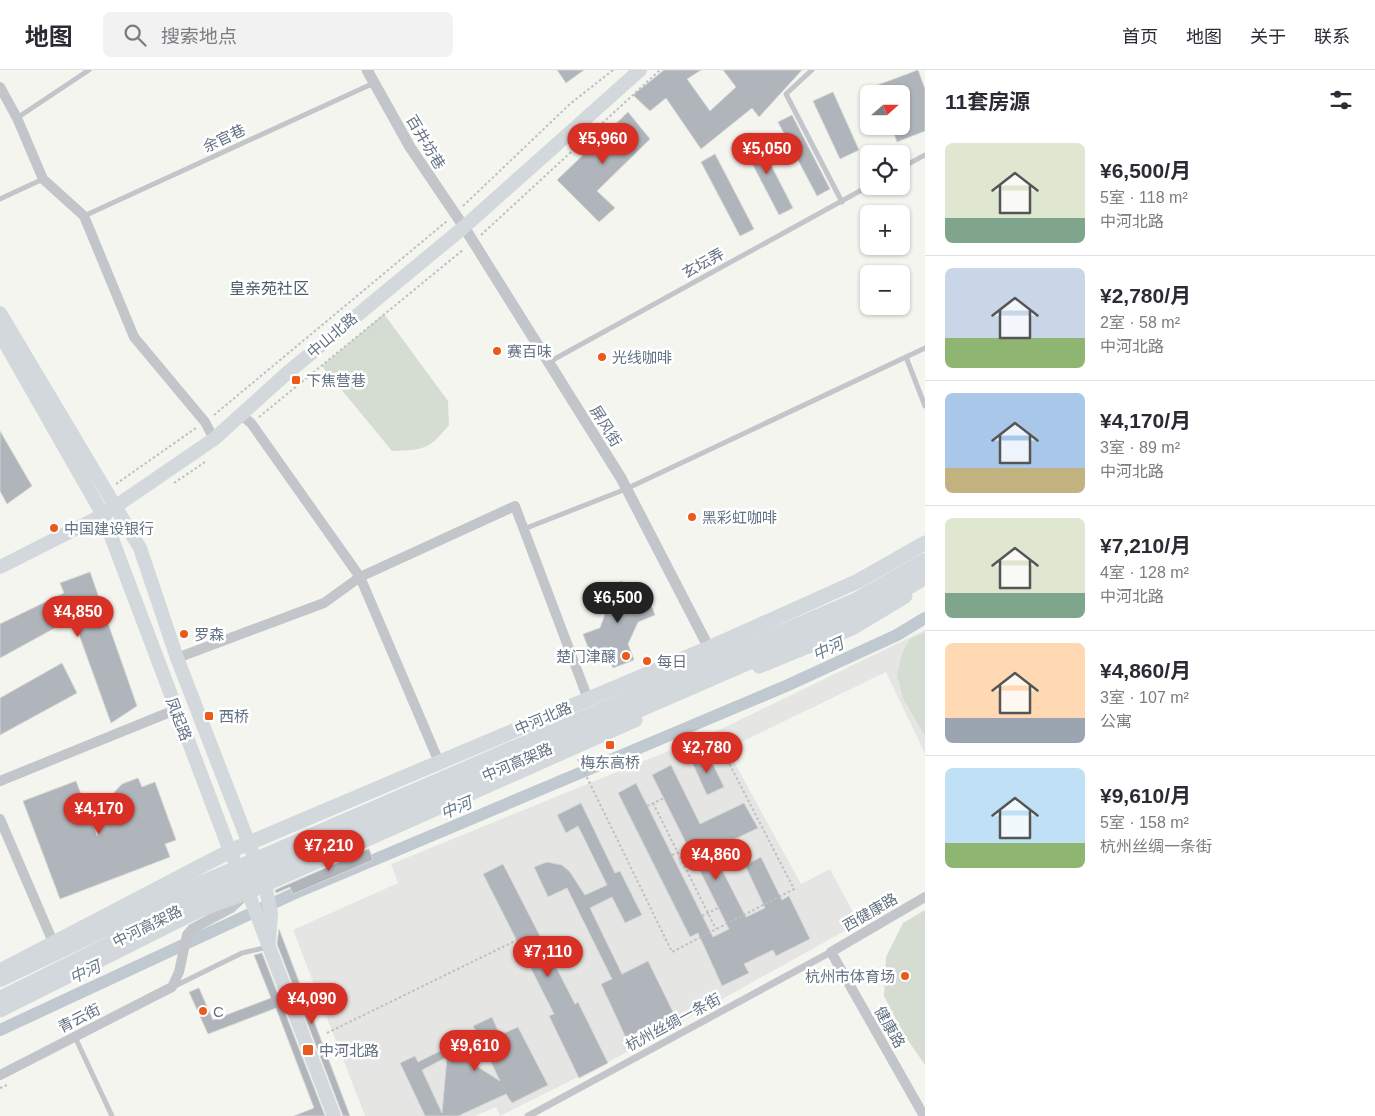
<!DOCTYPE html>
<html lang="zh">
<head>
<meta charset="utf-8">
<style>
	body { margin:0; font-family:Helvetica,"Noto Sans SC",sans-serif; background:#f2f2f3; color:#2b2b33; height:100vh; display:flex; flex-direction:column; font-size:19px; white-space:nowrap }
	* { box-sizing:border-box; margin:0 }
	p { font-size:16px; color:#7c7c81 }
	.icon { flex:none; width:28px; height:28px; fill:none; stroke:currentColor; stroke-width:2; stroke-linecap:round; stroke-linejoin:round }
	.map { position:relative; flex:1; overflow:hidden }
	.drawer { display:flex; flex-direction:column; background:#fff; width:450px }
	.drawer>* { flex:none }
	.needle { width:32px; rotate:69deg }
	.buttons { position:absolute; left:860px; top:15px; display:grid; gap:10px }
	.buttons a { display:grid; place-items:center; width:50px; height:50px; border-radius:8px; background:#fff; box-shadow:0 1px 4px #0004; font-size:25px }
	.price { position:absolute; translate:-50% -42px; padding:0 11px; border-radius:18px; background:#d93025; color:#fff; font-size:16px; line-height:32px; filter:drop-shadow(0 1px 2px #0008) }
	.price::after { content:''; position:absolute; left:50%; top:30px; width:15px; height:11px; margin-left:-8px; background:inherit; clip-path:polygon(0 0,100% 0,50% 100%) }
	.price.active { background:#222; color:#fff }
	ul { padding:0; list-style:none }
	li { display:flex; align-items:center; gap:15px; height:125px; padding:0 20px }
	li+li { border-top:1px solid #e1e1e2 }
	li span { display:grid; place-items:center; flex:none; width:140px; height:100px; border-radius:8px; color:#555 }
	li>.icon { margin-inline-start:auto }
	span .icon { width:60px; height:60px; fill:#fffc; stroke-width:1 }
	li b { font-size:21px }
	h2 { display:flex; justify-content:space-between; align-items:center; height:60px; padding:0 20px; font-size:21px }
	header { display:flex; align-items:center; gap:30px; box-sizing:border-box; height:70px; padding:0 25px; background:#fff; border-bottom:1px solid #e1e1e2 }
	header strong { font-size:24px }
	nav { display:flex; gap:28px; margin-inline-start:auto; font-size:18px }
	.search { width:350px; height:45px; background:#f2f2f3; display:flex; align-items:center; gap:12px; box-sizing:border-box; padding:0 18px; border-radius:8px; color:#7c7c81; font-size:19px }
	main { display:flex; flex:1; min-height:0 }
	.map>svg:first-child { display:block }
	.built { fill:#e5e6e4 }
	.green { fill:#d5dcd1 }
	.lines { fill:none; stroke-linecap:round; stroke-linejoin:round }
	.canal { stroke:#c0c9cf; stroke-width:12 }
	.building { fill:#afb5bb; stroke:#d6d6d3; fill-rule:evenodd }
	.path { stroke:#bebfc1; stroke-width:2; stroke-dasharray:2.5 2.5; stroke-linecap:butt }
	.service { stroke:#c2c5c9; stroke-width:5 }
	.pedestrian { stroke:#c2c5c9; stroke-width:7 }
	.minor { stroke:#c2c5c9; stroke-width:10 }
	.tertiary { stroke:#c2c5c9; stroke-width:11 }
	.secondary { stroke:#d3d8dc; stroke-width:14 }
	.primary { stroke:#d3d8dc; stroke-width:15 }
	.trunk { stroke:#d3d8dc; stroke-width:16 }
	.poi-dot { fill:#eb5a1b; stroke:#fff; stroke-width:2 }
	.labels { text-anchor:middle; dominant-baseline:central; stroke-width:5; stroke-linejoin:round; paint-order:stroke }
	.street-label { font-size:15px; fill:#627283; stroke:#fff }
	.poi-label { font-size:15px; fill:#627283; stroke:#fff; text-anchor:start }
	.neighbourhood-label { font-size:16px; fill:#505c68; stroke:#fff }
	.water-label { font-size:16px; font-style:italic; fill:#637a87; stroke:#fff }
</style>
</head>
<body>
<header>
<strong>地图</strong>
<div class="search"><svg class="icon" aria-label="search" viewBox="0 0 24 24"><circle cx="10" cy="10" r="6"/><path d="M15 15l6 6"/></svg>搜索地点</div>
<nav><a>首页</a><a>地图</a><a>关于</a><a>联系</a></nav>
</header>
<main>
<div class="map">
<svg width="925" height="1046" viewBox="0 0 925 1046">
	<rect width="100%" height="100%" fill="#f5f5f0"/>
	<!-- built -->
	<path class="built" d="M925,560V684L886,602L727,679L801,814L830,799L859,853L618,987L500,1046L496,1037L475,1046H365L293,860L398,813L391,794L715,662Z"/>
	<!-- green -->
	<path class="green" d="M384,244L448,331L449,355C429,380 423,380 392,381L322,296Z
		M925,562V666L903,628L897,605L902,584L910,569Z
		M925,840V995L905,966L884,926L886,887L903,853Z"/>
	<g class="lines">
		<!-- canal -->
		<path class="canal" d="M0,960L293,824L786,616L897,565L925,548"/>
	</g>
	<!-- building -->
	<path class="building" d="M557,0H584L566,13Z
		M664,0H701L687,9L710,41L736,17L723,0H802L759,47L752,38L701,79L666,28L650,41L633,25Z
		M918,0L925,19V61L897,72L891,56H901V24H878L875,16Z
		M833,22L859,80L840,89L813,31Z
		M628,42L650,69L597,121L615,138L599,152L557,110Z
		M792,45L830,119L817,126L778,52Z
		M755,64L793,138L779,145L741,72Z
		M715,84L754,159L740,166L701,92Z
		M0,361L32,416L7,434L0,421Z
		M90,502L137,636L111,653L73,548L0,588V554L64,523L60,513Z
		M622,511L629,529L646,522L655,545L638,552L628,574L634,590L613,598L607,582L592,588L583,564L600,558L608,536L600,520Z
		M62,593L77,623L0,665V628Z
		M707,682L724,717L707,725L691,690Z
		M671,695L700,754L744,733L758,758L712,780L746,847L765,838L745,795L761,787L782,830L789,826L810,869L776,886L773,880L744,894L749,903L722,916L698,863L690,867L618,723L636,713L713,867L729,859L652,705Z
		M138,708L142,717L155,712L176,770L165,774L170,787L60,829L23,731L76,711L97,766L109,728L122,714Z
		M581,733L615,803L620,801L642,845L625,853L612,827L590,838L622,904L648,891L674,944L626,968L601,914L612,909L567,818L548,827L534,797L547,792L562,795L570,802L585,825L607,815L578,756L566,763L557,745Z
		M369,779L373,790L293,824L290,817L276,823L275,820Z
		M503,794L575,934L578,932L608,993L579,1008L549,946L554,944L483,804Z
		M279,859L350,1046H343L277,874Z
		M262,883L325,1046H294L314,1038L276,938L208,964L189,922L199,918L213,950L271,928L254,885Z
		M492,947L500,965L518,957L548,1015L512,1033L506,1024L458,1046H425L400,993L415,986L418,992L477,963L473,956ZM481,971L500,1011L456,983ZM447,987L442,1043L422,1000Z"/>
	<g class="lines">
		<!-- path -->
		<path class="path" d="M463,136L570,34L613,0
			M481,165L660,0
			M214,345L447,151
			M259,347L464,179
			M174,413L205,392
			M116,414L196,358
			M578,689L672,882L794,819L718,672L683,688
			M653,733L716,859
			M647,736L664,728
			M672,785L688,777
			M702,846L718,838
			M327,963L517,870
			M0,1018L7,1015"/>
		<!-- service -->
		<path class="service" d="M812,0L786,24L842,132
			M17,48L89,0
			M901,98L925,85
			M0,129L43,109
			M84,146L374,13
			M906,287L925,336
			M549,292L869,116
			M524,459L626,419L925,278
			M175,916L242,883L268,877
			M75,967L112,1046"/>
		<!-- pedestrian -->
		<path class="pedestrian" d="M528,1046L831,882"/>
		<!-- minor -->
		<path class="minor" d="M0,17L17,48L43,109L84,146L134,267L205,352L214,369
			M241,345L251,353L360,507L439,692
			M177,588L324,533L360,507L515,436L588,629
			M0,711L175,640
			M0,749L53,872
			M0,1005L172,917L179,902L187,865L192,859L231,838L245,825
			M924,1046L831,882L925,827"/>
		<!-- tertiary -->
		<path class="tertiary" d="M367,0L410,77L464,157L621,408L709,578"/>
		<!-- secondary -->
		<path class="secondary" d="M0,243L140,478L177,588L265,815L271,843L269,871
			M0,264L103,445L230,781L248,822L334,1046
			M0,497L103,445L214,369L286,304L464,157L640,0"/>
		<!-- primary -->
		<path class="primary" d="M759,596L852,558L905,526
			M0,901L230,781L709,578L858,511L925,473
			M0,940L199,840L248,822L635,650"/>
		<!-- trunk -->
		<path class="trunk" d="M0,909L191,818L857,530L925,491
			M0,929L194,833L866,541L925,507"/>
	</g>
	<!-- markers -->
	<g class="poi-dot">
		<circle cx="497" cy="281" r="5"/>
		<circle cx="602" cy="287" r="5"/>
		<rect x="291" y="305" width="10" height="10" rx="2.5"/>
		<circle cx="692" cy="447" r="5"/>
		<circle cx="54" cy="458" r="5"/>
		<circle cx="184" cy="564" r="5"/>
		<circle cx="626" cy="586" r="5"/>
		<circle cx="647" cy="591" r="5"/>
		<rect x="204" y="641" width="10" height="10" rx="2.5"/>
		<rect x="605" y="670" width="10" height="10" rx="2.5"/>
		<circle cx="905" cy="906" r="5"/>
		<circle cx="203" cy="941" r="5"/>
		<rect x="302" y="974" width="12" height="12" rx="2.5"/>
	</g>
	<g class="labels">
		<!-- street labels -->
		<g class="street-label">
			<text transform="translate(224 68) rotate(-25)">余官巷</text>
			<text transform="translate(426 72) rotate(59)">百井坊巷</text>
			<text transform="translate(703 193) rotate(-29)">玄坛弄</text>
			<text transform="translate(332 265) rotate(-40)">中山北路</text>
			<text transform="translate(606 356) rotate(58)">屏风街</text>
			<text transform="translate(543 648) rotate(-23)">中河北路</text>
			<text transform="translate(179 649) rotate(69)">凤起路</text>
			<text transform="translate(517 692) rotate(-23)">中河高架路</text>
			<text transform="translate(870 842) rotate(-30)">西健康路</text>
			<text transform="translate(147 856) rotate(-26)">中河高架路</text>
			<text transform="translate(79 948) rotate(-27)">青云街</text>
			<text transform="translate(673 952) rotate(-28)">杭州丝绸一条街</text>
			<text transform="translate(890 957) rotate(60)">健康路</text>
		</g>
		<!-- poi labels -->
		<g class="poi-label">
			<text x="507" y="281">赛百味</text>
			<text x="612" y="287">光线咖啡</text>
			<text x="306" y="310">下焦营巷</text>
			<text x="702" y="447">黑彩虹咖啡</text>
			<text x="64" y="458">中国建设银行</text>
			<text x="194" y="564">罗森</text>
			<text x="616" y="586" text-anchor="end">楚门津醸</text>
			<text x="657" y="591">每日</text>
			<text x="219" y="646">西桥</text>
			<text x="610" y="692" text-anchor="middle">梅东高桥</text>
			<text x="895" y="906" text-anchor="end">杭州市体育场</text>
			<text x="213" y="941">C</text>
			<text x="319" y="980">中河北路</text>
		</g>
		<!-- neighbourhood labels -->
		<g class="neighbourhood-label">
			<text x="269" y="218">皇亲苑社区</text>
		</g>
		<!-- water labels -->
		<g class="water-label">
			<text transform="translate(828 579) rotate(-25)">中河</text>
			<text transform="translate(456 738) rotate(-23)">中河</text>
			<text transform="translate(85 902) rotate(-25)">中河</text>
		</g>
	</g>
</svg>
<div class="buttons">
<a><svg class="needle" viewBox="-14 -14 28 28"><path d="M0-13l5 13h-10z" fill="#e53935"/><path d="M0 13l5-13h-10z" fill="#7c7c81"/></svg></a>
<a><svg class="icon" aria-label="locate" viewBox="0 0 24 24"><circle cx="12" cy="12" r="6"/><path d="M12 2v4M12 18v4M2 12h4M18 12h4"/></svg></a>
<a>+</a>
<a>−</a>
</div>
<b class="price" style="left:603px;top:95px">¥5,960</b>
<b class="price" style="left:767px;top:105px">¥5,050</b>
<b class="price active" style="left:618px;top:554px">¥6,500</b>
<b class="price" style="left:78px;top:568px">¥4,850</b>
<b class="price" style="left:707px;top:704px">¥2,780</b>
<b class="price" style="left:99px;top:765px">¥4,170</b>
<b class="price" style="left:329px;top:802px">¥7,210</b>
<b class="price" style="left:716px;top:811px">¥4,860</b>
<b class="price" style="left:548px;top:908px">¥7,110</b>
<b class="price" style="left:312px;top:955px">¥4,090</b>
<b class="price" style="left:475px;top:1002px">¥9,610</b>
</div>
<section class="drawer">
<h2>11套房源<svg class="icon" aria-label="filters" viewBox="0 0 24 24"><path d="M4 7h16M4 17h16"/><circle cx="9" cy="7" r="2"/><circle cx="15" cy="17" r="2"/></svg></h2>
<ul>
<li><span style="background:linear-gradient(#dfe7d0 75%,#7fa58c 0)"><svg class="icon" aria-label="home" viewBox="0 0 24 24"><path d="M3 11l9-7 9 7M6 9v11h12V9"/></svg></span><div><b>¥6,500/月</b><p>5室 · 118 m²</p><p>中河北路</p></div></li>
<li><span style="background:linear-gradient(#c9d6e8 70%,#8fb573 0)"><svg class="icon" aria-label="home" viewBox="0 0 24 24"><path d="M3 11l9-7 9 7M6 9v11h12V9"/></svg></span><div><b>¥2,780/月</b><p>2室 · 58 m²</p><p>中河北路</p></div></li>
<li><span style="background:linear-gradient(#a9c7e8 75%,#c2b280 0)"><svg class="icon" aria-label="home" viewBox="0 0 24 24"><path d="M3 11l9-7 9 7M6 9v11h12V9"/></svg></span><div><b>¥4,170/月</b><p>3室 · 89 m²</p><p>中河北路</p></div></li>
<li><span style="background:linear-gradient(#dfe7d0 75%,#7fa58c 0)"><svg class="icon" aria-label="home" viewBox="0 0 24 24"><path d="M3 11l9-7 9 7M6 9v11h12V9"/></svg></span><div><b>¥7,210/月</b><p>4室 · 128 m²</p><p>中河北路</p></div></li>
<li><span style="background:linear-gradient(#ffd9b3 75%,#9aa5b1 0)"><svg class="icon" aria-label="home" viewBox="0 0 24 24"><path d="M3 11l9-7 9 7M6 9v11h12V9"/></svg></span><div><b>¥4,860/月</b><p>3室 · 107 m²</p><p>公寓</p></div></li>
<li><span style="background:linear-gradient(#bfe0f5 75%,#8fb573 0)"><svg class="icon" aria-label="home" viewBox="0 0 24 24"><path d="M3 11l9-7 9 7M6 9v11h12V9"/></svg></span><div><b>¥9,610/月</b><p>5室 · 158 m²</p><p>杭州丝绸一条街</p></div></li>
</ul>
</section>
</main>
</body>
</html>
